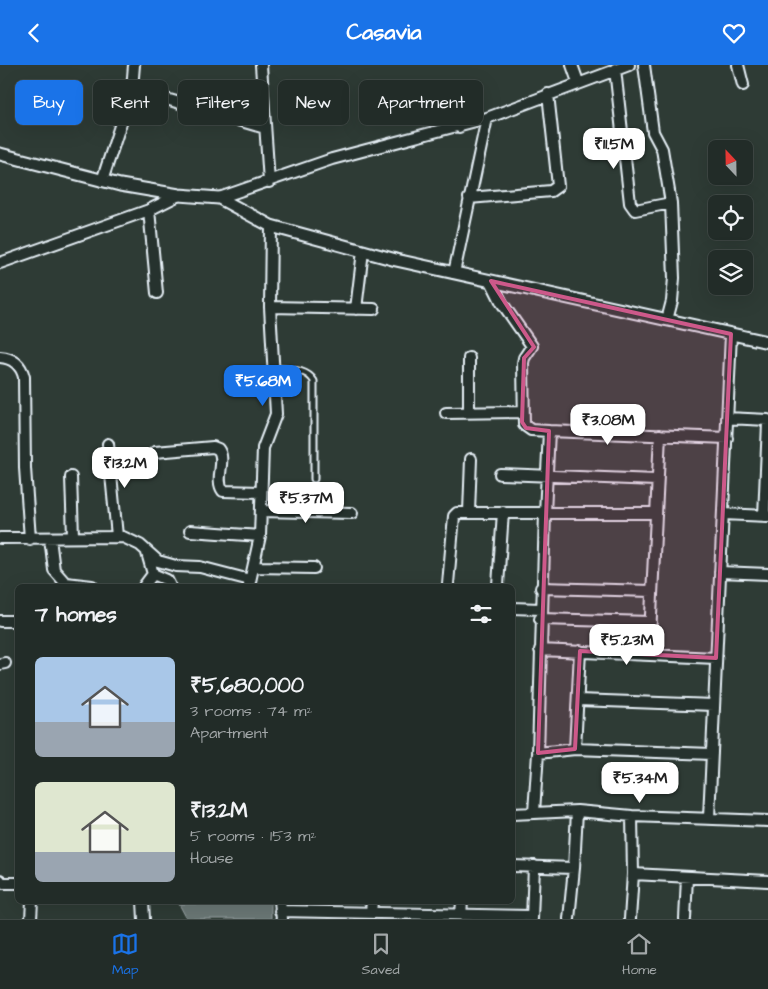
<!DOCTYPE html>
<html lang="en">
<head>
<meta charset="utf-8">
<style>
	body { margin:0; font-family:"Architects Daughter",sans-serif; background:#2a3430; color:#f1f3f6; height:100vh; display:flex; flex-direction:column; font-size:19px; white-space:nowrap }
	* { box-sizing:border-box; margin:0 }
	p { font-size:16px; color:#a2a7a8 }
	.icon { flex:none; width:28px; height:28px; fill:none; stroke:currentColor; stroke-width:2; stroke-linecap:round; stroke-linejoin:round }
	.map { position:relative; flex:1; overflow:hidden }
	.details { position:absolute; left:15px; top:519px; width:500px; height:320px; display:flex; flex-direction:column; background:#222c28; border-radius:8px; box-shadow:0 5px 20px #0002,0 0 0 1px #3f4845 }
	.details>* { flex:none }
	.top-card { position:absolute; left:15px; top:15px; width:500px; height:45px; display:flex; gap:10px }
	.needle { width:32px; rotate:338deg }
	.buttons { position:absolute; left:708px; top:75px; display:grid; gap:10px }
	.buttons a { display:grid; place-items:center; width:45px; height:45px; border-radius:8px; background:#222c28; box-shadow:0 5px 20px #0002,0 0 0 1px #3f4845; font-size:25px }
	.price { position:absolute; translate:-50% -42px; padding:0 11px; border-radius:10px; background:#fff; color:#222; font-size:16px; line-height:32px; filter:drop-shadow(0 1px 2px #0008) }
	.price::after { content:''; position:absolute; left:50%; top:30px; width:15px; height:11px; margin-left:-8px; background:inherit; clip-path:polygon(0 0,100% 0,50% 100%) }
	.price.active { background:#1a73e8; color:#fff }
	ul { padding:0; list-style:none }
	li { display:flex; align-items:center; gap:15px; height:125px; padding:0 20px }
	li span { display:grid; place-items:center; flex:none; width:140px; height:100px; border-radius:8px; color:#555 }
	li>.icon { margin-inline-start:auto }
	span .icon { width:60px; height:60px; fill:#fffc; stroke-width:1 }
	li b { font-size:21px }
	h2 { display:flex; justify-content:space-between; align-items:center; height:60px; padding:0 20px; font-size:21px }
	.pill { padding:0 18px; border-radius:8px; background:#222c28; box-shadow:0 5px 20px #0002,0 0 0 1px #3f4845; font-size:18px; line-height:45px }
	.pill.active { background:#1a73e8; color:#fff }
	header { display:flex; justify-content:space-between; align-items:center; height:65px; padding:0 20px; background:#1a73e8; color:#fff; font-size:22px; font-weight:800 }
	.menu { display:flex; justify-content:space-around; align-items:center; height:70px; border-top:1px solid #3f4845; background:#222c28; font-size:14px; color:#a2a7a8 }
	.menu a { display:grid; justify-items:center; gap:2px }
	.menu .active { color:#1a73e8 }
	.map>svg:first-child { display:block }
	.water { fill:#6b7775; stroke:#9da8a9 }
	.lines { fill:none; stroke-linecap:round; stroke-linejoin:round }
	.service-casing { stroke:#e8f1f8; stroke-width:9 }
	.minor-casing { stroke:#e8f1f8; stroke-width:14 }
	.tertiary-casing { stroke:#e8f1f8; stroke-width:15 }
	.service { stroke:#26332d; stroke-width:5 }
	.minor { stroke:#26332d; stroke-width:10 }
	.tertiary { stroke:#26332d; stroke-width:11 }
	.marked { fill:#cd598a; fill-opacity:0.2; stroke:#cd598a; stroke-width:4; stroke-linejoin:round }
</style>
</head>
<body>
<header><svg class="icon" aria-label="back" viewBox="0 0 24 24"><path d="M15 5l-7 7 7 7"/></svg>Casavia<svg class="icon" aria-label="heart" viewBox="0 0 24 24"><path d="M12 20l-8-8c-3-5 5-10 8-4 3-6 11-1 8 4z"/></svg></header>
<div class="map">
<svg width="768" height="854" viewBox="0 0 768 854">
	<rect width="100%" height="100%" fill="#2e3b35"/>
	<filter id="ink" filterUnits="userSpaceOnUse"><feTurbulence type="fractalNoise" baseFrequency=".02" numOctaves="2"/><feDisplacementMap in="SourceGraphic" scale="10" xChannelSelector="R" yChannelSelector="G"/><feConvolveMatrix kernelMatrix="1 2 1 2 8 2 1 2 1" color-interpolation-filters="sRGB"/></filter>
	<g filter="url(#ink)">
		<!-- water -->
		<path class="water" d="M215,836H271V854H187L179,839H210Z"/>
		<g class="lines">
			<defs>
				<path id="service" d="M274,303C288,305 306,303 314,316V414"/>
				<path id="minor" d="M261,0L269,117
					M572,0L578,17
					M644,0L653,67L662,84L671,138L674,213L672,236L667,255
					M738,0L743,20
					M615,4L630,138L635,145L671,138
					M132,24L265,63
					M394,50L449,41L455,46L459,62
					M102,116L132,24L134,0
					M219,133L332,94L487,53L629,0
					M469,133L551,126L558,121L548,29
					M149,145L157,228
					M0,198L149,145L179,130
					M454,208L487,53
					M491,216L502,238L532,281L524,293L523,298L524,360L531,365L549,366
					M270,242L374,244
					M356,244L363,186
					M0,292C13,293 21,300 24,312L25,403L30,474
					M446,348L522,347
					M469,348V293
					M727,353L768,355
					M108,379L117,471
					M155,387L213,382L218,384C227,395 214,414 223,426L261,427
					M500,409L656,415
					M71,412L73,471
					M261,446L352,448
					M469,447L471,394
					M655,448H545L549,366L727,373
					M723,449L768,451
					M764,451L768,358
					M190,466L260,471
					M0,473L123,472L140,480L158,496L176,501L200,502L250,515
					M50,473L54,505L68,521
					M147,488L153,509L167,515L170,521
					M254,502L314,503
					M720,507L768,509
					M66,518L92,521
					M448,519L454,451L457,448H545L538,688L534,747
					M498,520L503,447
					M144,521L153,509
					M249,521L260,471L263,383L276,349L270,242L271,161
					M541,523L652,526
					M512,543L541,544
					M540,554L651,557
					M0,556H18
					M540,585L716,593
					M649,590L660,370
					M0,599L5,598
					M578,635L714,640
					M575,684L580,586
					M538,688L575,684L712,689
					M512,749L577,746L632,751L768,756
					M709,753L731,269
					M512,801L574,803
					M633,809L768,816
					M0,815V818H18
					M143,836L144,854
					M280,836L282,854
					M280,846L532,851
					M371,848L372,836
					M461,850L462,836
					M31,854L32,836
					M532,854L534,801
					M569,854L574,803L577,746
					M630,854L633,809L632,751
					M685,854L687,812"/>
				<path id="tertiary" d="M0,89L120,120L179,130L219,133L271,161L396,195L768,277"/>
			</defs>
			<!-- service casing -->
			<use href="#service" class="service-casing"/>
			<!-- minor casing -->
			<use href="#minor" class="minor-casing"/>
			<!-- tertiary casing -->
			<use href="#tertiary" class="tertiary-casing"/>
			<!-- service -->
			<use href="#service" class="service"/>
			<!-- minor -->
			<use href="#minor" class="minor"/>
			<!-- tertiary -->
			<use href="#tertiary" class="tertiary"/>
		</g>
	</g>
	<!-- marked area -->
	<path class="marked" d="M491,216L731,269L716,593L580,586L575,684L538,688L549,366L526,363L522,357L524,293L534,282Z"/>
</svg>
<div class="buttons">
<a><svg class="needle" viewBox="-14 -14 28 28"><path d="M0-13l5 13h-10z" fill="#e53935"/><path d="M0 13l5-13h-10z" fill="#a2a7a8"/></svg></a>
<a><svg class="icon" aria-label="locate" viewBox="0 0 24 24"><circle cx="12" cy="12" r="6"/><path d="M12 2v4M12 18v4M2 12h4M18 12h4"/></svg></a>
<a><svg class="icon" aria-label="layers" viewBox="0 0 24 24"><path d="M12 4l9 5-9 5-9-5zM3 14l9 5 9-5"/></svg></a>
</div>
<b class="price" style="left:614px;top:105px">₹11.5M</b>
<b class="price active" style="left:263px;top:342px">₹5.68M</b>
<b class="price" style="left:608px;top:381px">₹3.08M</b>
<b class="price" style="left:125px;top:424px">₹13.2M</b>
<b class="price" style="left:306px;top:459px">₹5.37M</b>
<b class="price" style="left:627px;top:601px">₹5.23M</b>
<b class="price" style="left:640px;top:739px">₹5.34M</b>
<div class="top-card">
<a class="pill active">Buy</a>
<a class="pill">Rent</a>
<a class="pill">Filters</a>
<a class="pill">New</a>
<a class="pill">Apartment</a>
</div>
<section class="details">
<h2>7 homes<svg class="icon" aria-label="filters" viewBox="0 0 24 24"><path d="M4 7h16M4 17h16"/><circle cx="9" cy="7" r="2"/><circle cx="15" cy="17" r="2"/></svg></h2>
<ul>
<li><span style="background:linear-gradient(#a9c7e8 65%,#9aa5b1 0)"><svg class="icon" aria-label="home" viewBox="0 0 24 24"><path d="M3 11l9-7 9 7M6 9v11h12V9"/></svg></span><div><b>₹5,680,000</b><p>3 rooms · 74 m²</p><p>Apartment</p></div></li>
<li><span style="background:linear-gradient(#dfe7d0 70%,#9aa5b1 0)"><svg class="icon" aria-label="home" viewBox="0 0 24 24"><path d="M3 11l9-7 9 7M6 9v11h12V9"/></svg></span><div><b>₹13.2M</b><p>5 rooms · 153 m²</p><p>House</p></div></li>
</ul>
</section>
</div>
<nav class="menu">
<a class="active"><svg class="icon" aria-label="map" viewBox="0 0 24 24"><path d="M3 6l6-2 6 2 6-2v14l-6 2-6-2-6 2zM9 4v14M15 6v14"/></svg>Map</a>
<a><svg class="icon" aria-label="saved" viewBox="0 0 24 24"><path d="M7 4h10v16l-5-4-5 4z"/></svg>Saved</a>
<a><svg class="icon" aria-label="home" viewBox="0 0 24 24"><path d="M3 11l9-7 9 7M6 9v11h12V9"/></svg>Home</a>
</nav>
</body>
</html>
